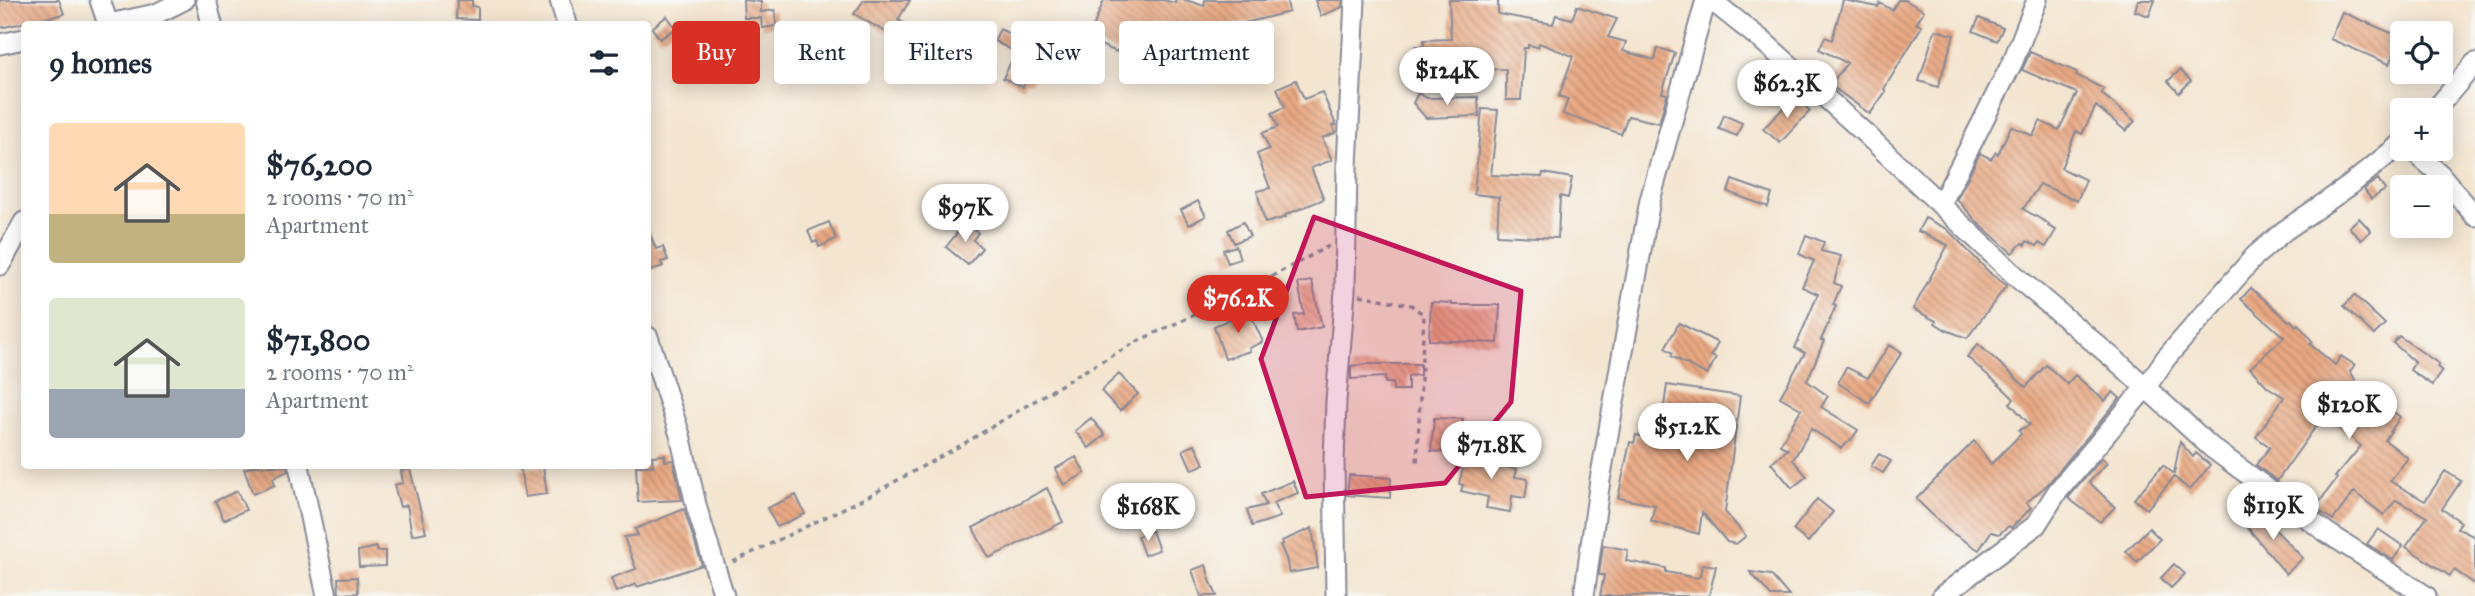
<!DOCTYPE html>
<html lang="en">
<head>
<meta charset="utf-8">
<style>
	body { margin:0; font-family:"IM FELL Great Primer",serif; background:#f2f2f3; color:#1f2937; height:100vh; display:flex; flex-direction:column; font-size:26px; white-space:nowrap }
	* { box-sizing:border-box; margin:0 }
	p { font-size:23px; color:#747a83 }
	.icon { flex:none; width:38px; height:38px; fill:none; stroke:currentColor; stroke-width:2; stroke-linecap:round; stroke-linejoin:round }
	.map { position:relative; flex:1; overflow:hidden }
	.details { position:absolute; left:21px; top:21px; width:630px; height:448px; display:flex; flex-direction:column; background:#fff; border-radius:7px; box-shadow:0 4px 18px #0003 }
	.details>* { flex:none }
	.guide { position:absolute; left:672px; top:21px; width:665px; height:63px; display:flex; gap:14px }
	.buttons { position:absolute; left:2390px; top:21px; display:grid; gap:14px }
	.buttons a { display:grid; place-items:center; width:63px; height:63px; border-radius:7px; background:#fff; box-shadow:0 4px 18px #0003; font-size:35px }
	.price { position:absolute; translate:-50% -60px; padding:0 16px; border-radius:24px; background:#fff; color:#222; font-size:23px; line-height:46px; filter:drop-shadow(0 2px 4px #0008) }
	.price::after { content:''; position:absolute; left:50%; top:42px; width:21px; height:16px; margin-left:-10px; background:inherit; clip-path:polygon(0 0,100% 0,50% 100%) }
	.price.selected { background:#d93025; color:#fff }
	ul { padding:0; list-style:none }
	li { display:flex; align-items:center; gap:21px; height:175px; padding:0 28px }
	li span { display:grid; place-items:center; flex:none; width:196px; height:140px; border-radius:7px; color:#555 }
	li>.icon { margin-inline-start:auto }
	span .icon { width:84px; height:84px; fill:#fffc; stroke-width:1 }
	li b { font-size:30px }
	h2 { display:flex; justify-content:space-between; align-items:center; height:84px; padding:0 28px; font-size:30px }
	.pill { padding:0 24px; border-radius:7px; background:#fff; box-shadow:0 4px 18px #0003; font-size:24px; line-height:63px }
	.pill.selected { background:#d93025; color:#fff }
	.map>svg:first-child { display:block }
	.building { fill:url(#building-back-hatch) }
	.lines { fill:none; stroke-linecap:round; stroke-linejoin:round }
	.minor-casing { stroke:#888a97; stroke-width:23 }
	.path { stroke:#888a97; stroke-width:3.5; stroke-dasharray:5 5; stroke-linecap:butt }
	.minor { stroke:#fff; stroke-width:19 }
	.marked { fill:#c2185b; fill-opacity:0.2; stroke:#c2185b; stroke-width:5; stroke-linejoin:round }
</style>
</head>
<body>
<div class="map">
<svg width="2475" height="596" viewBox="0 0 2475 596">
	<defs>
		<pattern id="building-back-hatch" width="6" height="6" patternUnits="userSpaceOnUse" patternTransform="scale(1.75)"><rect width="6" height="6" fill="#e9a882"/><path d="M-1 5l2 2M0 0l6 6M5-1l2 2" fill="none" stroke="#bc896e"/></pattern>
	</defs>
	<rect width="100%" height="100%" fill="#f6f6f2"/>
	<filter id="ink" filterUnits="userSpaceOnUse"><feTurbulence type="fractalNoise" baseFrequency=".0143" numOctaves="2"/><feDisplacementMap in="SourceGraphic" scale="14" xChannelSelector="R" yChannelSelector="G"/><feConvolveMatrix kernelMatrix="1 2 1 2 8 2 1 2 1" color-interpolation-filters="sRGB"/></filter>
	<filter id="wash" filterUnits="userSpaceOnUse"><feTurbulence type="fractalNoise" baseFrequency=".00686" numOctaves="4" result="noise"/><feDisplacementMap in="SourceGraphic" scale="28" xChannelSelector="R" yChannelSelector="G"/><feGaussianBlur stdDeviation="1.57" result="paint"/><feColorMatrix in="noise" values="0 0 0 0 0 0 0 0 0 0 0 0 0 0 0 0 0 1.4 0 .05"/><feComposite in="paint" operator="in"/></filter>
	<g filter="url(#wash)">
		<rect width="100%" height="100%" fill="#f4e5d0"/>
		<g id="blocks">
			<!-- building -->
			<path class="building" d="M0,0H59L64,14L0,28Z
				M457,0H472V6L478,7V20L456,19Z
				M743,0L761,2V12L775,10L776,26L762,28L761,18H744Z
				M864,0H910L898,20L908,25L900,40L854,14Z
				M1104,0H1163L1175,3L1176,0H1186L1204,6L1205,0H1287L1289,12L1213,31L1212,50L1177,48L1174,57L1157,55L1156,58L1120,45L1117,52L1088,40Z
				M1315,0H1343L1342,7L1321,16Z
				M1449,0H1498V14L1553,24L1556,15L1572,19L1577,6L1617,19L1608,37L1626,42L1623,51L1655,60L1658,48L1675,53L1662,93L1667,94L1659,123L1628,116L1621,134L1563,114L1568,99L1559,96L1573,56L1539,43L1538,47L1528,45V48H1524L1521,100H1506V69L1478,70L1477,59L1449,60L1450,70L1417,73L1416,46H1424V40L1451,39Z
				M1843,0L1878,7L1880,3L1892,10L1898,0H1905L1924,11L1916,24L1922,26L1884,89L1886,91L1870,114L1830,85L1847,63L1819,49L1825,37L1832,40Z
				M2138,0H2155L2149,16L2135,11Z
				M2342,12L2401,37L2389,64L2330,39Z
				M667,16L676,28L660,39L652,28Z
				M1979,18L2003,28L1997,41L1973,31Z
				M1000,29L1032,46L1028,53L1035,57L1033,66L1038,69L1031,83L1026,81L1023,87L1003,78L1016,52L994,41Z
				M1935,30L1954,35L1938,87L1919,81Z
				M2030,52L2077,72L2076,75L2104,89L2102,94L2135,121L2126,131L2096,106L2082,134L2076,131L2061,168L2086,180L2077,201L2040,184L2023,209L2049,224L2048,226L2056,230L2046,247L2039,243L2037,246L2027,241L2025,245L2022,243L2012,253L1979,224L1957,199L1980,153L1991,159L1996,152L1998,154L2011,126L2033,136L2040,121L2059,130L2077,93L2022,70Z
				M2180,70L2191,81L2179,93L2168,81Z
				M1296,80L1304,99L1322,92L1336,125L1333,126L1335,133L1322,138L1332,160L1311,168L1324,199L1285,215L1286,217L1265,223L1257,191L1270,188L1257,154L1269,149L1262,133L1278,127L1272,113L1285,107L1277,88Z
				M1418,93L1427,98L1478,97L1479,116L1426,118L1413,103Z
				M1795,96L1810,111L1780,143L1763,129Z
				M1482,109L1498,110L1491,175L1542,177L1543,173L1572,178L1568,198L1560,196L1558,238L1497,235L1499,197L1474,194Z
				M1724,115L1742,123L1737,136L1719,129Z
				M2378,179L2385,190L2371,199L2364,189Z
				M1732,180L1772,194L1768,207L1728,192Z
				M1198,201L1206,216L1189,225L1181,210Z
				M1925,218L1947,229L1992,275L2007,285L1967,338L1946,330L1935,323L1936,321L1913,309L1948,245L1918,231Z
				M2359,218L2371,231L2361,240L2349,227Z
				M829,222L836,239L819,247L817,241L813,243L808,231Z
				M1243,222L1250,236L1234,243L1228,230Z
				M965,223L978,233L973,240L982,248L968,265L946,247Z
				M648,229L656,249L663,247L668,260L661,262L663,266L648,272Z
				M1806,235L1824,242L1821,251L1841,256L1834,283L1841,286L1833,305L1836,306L1821,340L1824,341L1807,381L1828,396L1821,407L1858,430L1851,440L1841,448L1811,429L1793,460L1807,476L1792,488L1771,463L1788,449L1780,445L1801,409L1780,397L1805,353L1795,348L1818,294L1802,287L1814,261L1799,254Z
				M1236,246L1240,259L1228,263L1223,250Z
				M1312,281L1322,327L1297,332L1294,315L1304,314L1298,283Z
				M2251,288L2289,321L2291,320L2296,326L2298,324L2313,342L2310,344L2335,365L2341,356L2355,365L2350,371L2355,379V384L2376,406L2380,401L2400,417L2385,440L2408,458L2390,481L2425,501L2445,471L2461,481L2442,509L2461,522L2457,528L2475,537V584L2454,570L2450,576L2406,547L2427,517L2396,500L2384,515L2354,492L2333,520L2315,508L2337,478L2335,477L2361,446L2324,415L2277,481L2256,465L2270,447L2256,437L2284,397L2268,387L2250,368L2284,337L2241,299Z
				M2354,295L2385,324L2374,335L2344,306Z
				M1431,302L1452,303V305H1500L1498,343L1429,340Z
				M1249,311L1263,342L1249,348L1250,351L1225,359L1214,326Z
				M1679,323L1718,343L1711,356L1716,358L1707,375L1671,356L1673,353L1665,348Z
				M2399,336L2439,364L2437,367L2442,371L2432,385L2410,370L2415,362L2393,343Z
				M1978,344L2026,387L2046,365L2067,384L2075,375L2105,401L2113,392L2120,398L2048,484L2026,503L2031,508L2011,528L2009,526L1999,534L1991,532L1979,550L1949,531L1916,499L1974,441L1991,464L2021,434L2019,430L2030,425L2010,403L2014,399L2006,391L1967,357Z
				M1889,345L1902,352L1869,403L1838,383L1846,367L1868,378Z
				M1369,364H1420V375L1408,376V390H1393V383H1385V377L1351,379V366Z
				M1119,374L1138,394L1120,411L1101,391Z
				M1667,385L1740,396L1725,512L1746,536L1736,544L1727,542L1702,512L1699,534L1651,521L1655,505L1618,498L1630,442L1634,443L1636,435L1659,440Z
				M1091,418L1105,435L1089,448L1075,431Z
				M1434,418L1463,419L1462,433L1467,434L1465,454L1431,451Z
				M2180,442L2193,457L2196,453L2210,465L2190,490L2174,477L2147,509L2134,499L2163,465L2174,474Z
				M1195,444L1204,464L1192,470L1183,450Z
				M1468,446L1486,448L1482,463L1517,469L1515,477L1528,479L1525,498L1512,496L1510,512L1486,508L1488,497L1461,491L1463,485L1459,484Z
				M1879,454L1891,461L1883,473L1871,466Z
				M665,455V461L673,460L682,500L638,502L636,466H653L652,456Z
				M1076,457L1085,473L1064,485L1055,469Z
				M2102,458L2107,463L2089,482L2115,507L2100,522L2068,498Z
				M254,466H287L288,471L273,478L275,485L253,494L244,469Z
				M543,466L547,494L525,497L520,469Z
				M410,469L426,532L412,535L407,505L400,507L394,485L403,483L401,471Z
				M1349,475L1391,478L1390,498L1347,495Z
				M1293,481L1298,493L1273,503L1280,517L1252,526L1247,510L1266,505L1261,494Z
				M1047,488L1063,522L989,558L973,528Z
				M237,491L246,510L224,520L215,501Z
				M796,495L805,514L777,527L767,508Z
				M1817,499L1833,512L1808,542L1793,530Z
				M684,509L702,565L637,587L636,584L616,592L611,578L636,569L624,537L638,535L635,529Z
				M2257,511L2303,558L2286,574L2243,522Z
				M1312,528L1318,568L1289,573L1286,558L1280,545L1283,544L1282,541Z
				M2149,528L2160,539L2137,562L2126,551Z
				M2378,529L2403,546L2393,560L2367,544Z
				M1152,531L1159,550L1144,555L1137,536Z
				M1603,545L1628,550L1626,561L1666,568V572L1697,578L1700,576L1702,564L1716,566L1709,596H1600L1604,575H1599Z
				M377,547V551H385V566L359,567L358,551Z
				M2174,564L2185,574L2171,588L2161,578Z
				M1206,565L1210,580L1217,596H1201L1192,570Z
				M1750,572L1771,575L1789,596H1771Z
				M357,577L358,593L339,594L338,578Z"/>
		</g>
	</g>
	<g filter="url(#ink)">
		<use href="#blocks" fill-opacity="0" stroke="#888a97" stroke-width="2"/>
		<g class="lines">
			<defs>
				<path id="minor" d="M100,0L108,24
					M206,0L212,24
					M560,0L567,24
					M1711,0L1764,42L1869,137L2020,280L2121,365L2212,448L2326,532L2426,596
					M109,24L156,14L184,0
					M0,44L24,39
					M2435,110L2475,63
					M2411,149L2440,174L2475,216
					M1941,204L2013,61L2037,0
					M0,265L24,222
					M648,337L680,435L697,509L724,596
					M299,466L327,596
					M1336,596L1334,461L1336,401L1345,291L1347,166L1355,0
					M1584,596L1600,480L1650,200L1706,0
					M1942,596L2036,525L2057,492L2146,387L2166,358L2255,256L2284,231L2349,186L2403,142"/>
			</defs>
			<!-- minor casing -->
			<use href="#minor" class="minor-casing"/>
			<!-- path -->
			<path class="path" d="M1360,295L1411,305L1424,315L1417,463
				M733,562L867,497L965,443L1079,374L1140,340L1229,299L1329,246"/>
			<!-- minor -->
			<use href="#minor" class="minor"/>
		</g>
	</g>
	<!-- marked area -->
	<path class="marked" d="M1314,217L1521,291L1511,402L1445,483L1306,497L1261,359Z"/>
</svg>
<div class="buttons">
<a><svg class="icon" aria-label="locate" viewBox="0 0 24 24"><circle cx="12" cy="12" r="6"/><path d="M12 2v4M12 18v4M2 12h4M18 12h4"/></svg></a>
<a>+</a>
<a>−</a>
</div>
<b class="price" style="left:1447px;top:107px">$124K</b>
<b class="price" style="left:1787px;top:120px">$62.3K</b>
<b class="price" style="left:965px;top:244px">$97K</b>
<b class="price selected" style="left:1238px;top:335px">$76.2K</b>
<b class="price" style="left:2349px;top:441px">$120K</b>
<b class="price" style="left:1687px;top:463px">$51.2K</b>
<b class="price" style="left:1491px;top:481px">$71.8K</b>
<b class="price" style="left:2273px;top:542px">$119K</b>
<b class="price" style="left:1148px;top:543px">$168K</b>
<div class="guide">
<a class="pill selected">Buy</a>
<a class="pill">Rent</a>
<a class="pill">Filters</a>
<a class="pill">New</a>
<a class="pill">Apartment</a>
</div>
<section class="details">
<h2>9 homes<svg class="icon" aria-label="filters" viewBox="0 0 24 24"><path d="M4 7h16M4 17h16"/><circle cx="9" cy="7" r="2"/><circle cx="15" cy="17" r="2"/></svg></h2>
<ul>
<li><span style="background:linear-gradient(#ffd9b3 65%,#c2b280 0)"><svg class="icon" aria-label="home" viewBox="0 0 24 24"><path d="M3 11l9-7 9 7M6 9v11h12V9"/></svg></span><div><b>$76,200</b><p>2 rooms · 70 m²</p><p>Apartment</p></div></li>
<li><span style="background:linear-gradient(#dfe7d0 65%,#9aa5b1 0)"><svg class="icon" aria-label="home" viewBox="0 0 24 24"><path d="M3 11l9-7 9 7M6 9v11h12V9"/></svg></span><div><b>$71,800</b><p>2 rooms · 70 m²</p><p>Apartment</p></div></li>
</ul>
</section>
</div>
</body>
</html>
